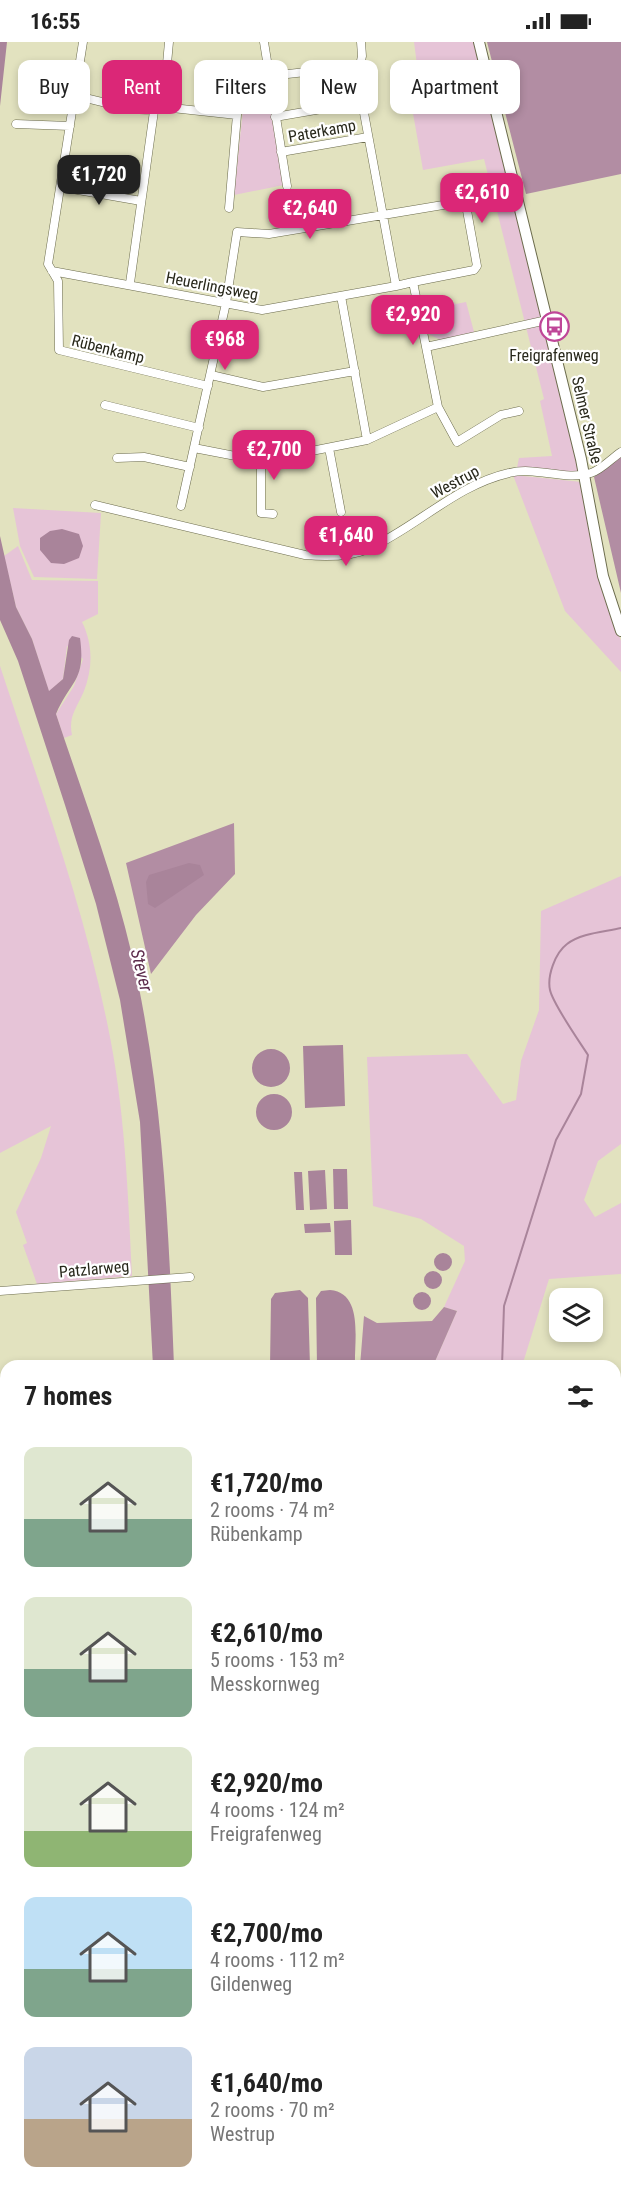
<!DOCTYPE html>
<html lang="en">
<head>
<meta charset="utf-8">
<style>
	body { margin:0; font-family:"Roboto Condensed",sans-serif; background:#f2f2f2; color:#222; height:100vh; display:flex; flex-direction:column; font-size:22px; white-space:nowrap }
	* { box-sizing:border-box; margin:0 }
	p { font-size:20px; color:#767676 }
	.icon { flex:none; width:33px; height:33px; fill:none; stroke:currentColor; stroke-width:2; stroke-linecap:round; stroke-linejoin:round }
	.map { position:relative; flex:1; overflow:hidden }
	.drawer { position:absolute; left:0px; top:1318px; width:621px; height:836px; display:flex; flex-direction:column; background:#fff; border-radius:18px 18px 0 0; box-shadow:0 3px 9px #0003 }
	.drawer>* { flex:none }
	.guide { position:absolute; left:18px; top:18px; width:585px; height:54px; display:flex; gap:12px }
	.fabs { position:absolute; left:549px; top:1246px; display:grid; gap:12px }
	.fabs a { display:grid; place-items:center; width:54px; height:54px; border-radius:12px; background:#fff; box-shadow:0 3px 9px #0003; font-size:30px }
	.price { position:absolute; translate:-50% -51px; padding:0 14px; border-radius:12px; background:#db2777; color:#fff; font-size:20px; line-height:39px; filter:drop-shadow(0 2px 3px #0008) }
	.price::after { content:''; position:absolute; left:50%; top:36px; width:18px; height:14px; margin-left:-9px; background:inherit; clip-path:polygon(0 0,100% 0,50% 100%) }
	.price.active { background:#222; color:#fff }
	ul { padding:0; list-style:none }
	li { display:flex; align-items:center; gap:18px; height:150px; padding:0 24px }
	li span { display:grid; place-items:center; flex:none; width:168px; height:120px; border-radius:12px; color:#555 }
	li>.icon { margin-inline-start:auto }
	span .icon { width:72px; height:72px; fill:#fffc; stroke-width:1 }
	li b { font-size:26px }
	h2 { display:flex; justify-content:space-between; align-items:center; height:72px; padding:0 24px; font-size:26px }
	.tag { padding:0 21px; border-radius:12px; background:#fff; box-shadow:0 3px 9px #0003; font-size:21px; line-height:54px }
	.tag.active { background:#db2777; color:#fff }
	.status { display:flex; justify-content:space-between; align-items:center; height:42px; padding:0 30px; background:#fff; direction:ltr }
	.status svg { height:16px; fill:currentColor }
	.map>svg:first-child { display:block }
	.green { fill:#e6c4d7 }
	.forest { fill:#b28da3 }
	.water { fill:#a9849a }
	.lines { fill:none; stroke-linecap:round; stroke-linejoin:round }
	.stream { stroke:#a9849a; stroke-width:2 }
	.street-casing { stroke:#6c6c4d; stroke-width:9 }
	.secondary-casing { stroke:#6c6c4d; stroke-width:12 }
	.street { stroke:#fff; stroke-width:8 }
	.secondary { stroke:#fff; stroke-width:10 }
	.labels { text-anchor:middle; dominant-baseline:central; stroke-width:4.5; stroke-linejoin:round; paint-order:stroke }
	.street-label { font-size:16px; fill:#28281b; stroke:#fff }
	.poi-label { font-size:16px; fill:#28281b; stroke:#fff }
	.water-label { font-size:18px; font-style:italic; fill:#5c2b4b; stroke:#fff }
</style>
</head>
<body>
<div class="status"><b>16:55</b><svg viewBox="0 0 49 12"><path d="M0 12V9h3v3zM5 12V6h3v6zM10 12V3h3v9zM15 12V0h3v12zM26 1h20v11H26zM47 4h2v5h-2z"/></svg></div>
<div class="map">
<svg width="621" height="2153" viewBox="0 0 621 2153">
	<rect width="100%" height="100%" fill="#e2e2bf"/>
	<!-- green -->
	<path class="green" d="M414,0H475L580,431L517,426L519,416L552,414L540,359L544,357L484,117L423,128L405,26L417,23Z
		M261,45L268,50L284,143L234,153L245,48Z
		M447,257L456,262L466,260L474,290L441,298L430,293L428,284L451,279Z
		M513,433L582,440L598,535L621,599V630L565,569Z
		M13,466L101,471L97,537L34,535L20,504Z
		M18,504L32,538L98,539V572L82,580C93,602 93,626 84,649C77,666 68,674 72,693L64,696L56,672L74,644L83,617L67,604L63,637L49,650L32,597L16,565L4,514Z
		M0,624C39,743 83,861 108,985C125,1067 128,1150 132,1234L37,1242L23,1203L27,1201L16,1170L41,1116L51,1084L0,1111Z
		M621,834V1102L598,1119L584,1158L595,1175L621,1161V1232L549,1237L522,1324H433L457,1269L444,1265L465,1219L464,1204L421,1177L373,1164L367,1015L467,1012L503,1062L516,1058L521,1019L539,968L541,869Z
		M6,1730V1995L0,1991V1731Z"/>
	<!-- forest -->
	<path class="forest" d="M487,0H621V132L526,152Z
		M621,415V551L594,435Z
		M234,781L235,832L196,873L151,932L126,821Z
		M444,1265L457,1269L433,1324H360L364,1274L377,1281L432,1279Z"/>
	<!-- water -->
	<path class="water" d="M0,0H7L0,64Z
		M62,487L79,492L83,504L79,516L64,522L51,521L40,508V496L50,489Z
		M0,494L16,565L32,597L49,649L63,637L69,598L72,594L80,596C86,639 71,638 56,672C85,760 120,849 138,941C164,1068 169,1195 174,1324H153L140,1080L120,958L96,862L65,763L18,619L0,578Z
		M189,821L200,823L204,833L155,866L148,862L146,840L149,833Z
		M343,1003L345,1064L305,1066L303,1004Z
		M252 1026a19 19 0 1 1 38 0a19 19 0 1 1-38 0Z
		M256 1070a18 18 0 1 1 36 0a18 18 0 1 1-36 0Z
		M333,1127H347L348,1167H334Z
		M325,1128L327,1167L310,1168L308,1129Z
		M294,1130H302L304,1168H296Z
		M351,1178L352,1213H335L334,1179Z
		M330,1181L331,1190L305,1191L304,1182Z
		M434 1220a9 9 0 1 1 18 0a9 9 0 1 1-18 0Z
		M424 1238a9 9 0 1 1 18 0a9 9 0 1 1-18 0Z
		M300,1248L308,1256L310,1324H270L271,1257L275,1251Z
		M330,1248C364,1251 354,1299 355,1324H317L316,1256L321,1249Z
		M413 1259a9 9 0 1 1 18 0a9 9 0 1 1-18 0Z"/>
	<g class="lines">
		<!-- stream -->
		<path class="stream" d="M502,1324L504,1264L556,1098L581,1052L588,1013C579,999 553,962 550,948C547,934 555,911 567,902C581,891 604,890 621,886
			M615,1749H621
			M0,2013L6,2017"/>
		<defs>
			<path id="street" d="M83,0L48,222L58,239L59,308L208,344
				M264,0L287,144
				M361,0L362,14L358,33L362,60L396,244L413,240L426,305L547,278
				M75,54C101,58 139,74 163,65L237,73L241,38
				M163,65L169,0
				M214,70L215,48L224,39L360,24
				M275,75L362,60
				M16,82L70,84
				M281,110L368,95
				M61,145L141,159
				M229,166L237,73
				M52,229L262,268L396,244
				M130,241L154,69
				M341,254L367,398
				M211,333L263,345L355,329
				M105,363L199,386
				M438,365L457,400L501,373L519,369
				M194,406L261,419L367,398L438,365L426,305
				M329,406L341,470
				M117,416L144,415L190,425
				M261,419V471L273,472
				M95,463L305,513C326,515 349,515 368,507C417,485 456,443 509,431C536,424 564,439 591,431C601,428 612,416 621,410
				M181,464L226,261L237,190L269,192L461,160L466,163L477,224L474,228L413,240
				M0,1249L190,1235"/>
			<path id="secondary" d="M479,0L581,417L603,534L621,589"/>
		</defs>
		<!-- street casing -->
		<use href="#street" class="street-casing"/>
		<!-- secondary casing -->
		<use href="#secondary" class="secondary-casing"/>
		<!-- street -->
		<use href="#street" class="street"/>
		<!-- secondary -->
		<use href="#secondary" class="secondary"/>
	</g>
	<!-- icons -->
	<defs>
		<symbol id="bus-ring" viewBox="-11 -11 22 22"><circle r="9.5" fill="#fff" stroke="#bf4698" stroke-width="1.5"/><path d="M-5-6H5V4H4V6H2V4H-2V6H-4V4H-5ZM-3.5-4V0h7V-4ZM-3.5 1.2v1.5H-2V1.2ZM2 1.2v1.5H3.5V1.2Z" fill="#bf4698"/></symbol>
	</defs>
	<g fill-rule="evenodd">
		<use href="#bus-ring" x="538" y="268" width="33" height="33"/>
	</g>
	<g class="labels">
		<!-- street labels -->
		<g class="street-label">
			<text transform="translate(322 89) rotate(-10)">Paterkamp</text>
			<text transform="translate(212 244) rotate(11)">Heuerlingsweg</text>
			<text transform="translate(108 307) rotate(14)">Rübenkamp</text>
			<text transform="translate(587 378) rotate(77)">Selmer Straße</text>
			<text transform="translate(455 440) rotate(-28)">Westrup</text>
			<text transform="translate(94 1227) rotate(-5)">Patzlarweg</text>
		</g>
		<!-- poi labels -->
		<g class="poi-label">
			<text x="554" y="313">Freigrafenweg</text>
		</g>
		<!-- water labels -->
		<g class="water-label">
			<text transform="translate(142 928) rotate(76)">Stever</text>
		</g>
	</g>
</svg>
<div class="fabs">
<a><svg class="icon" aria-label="layers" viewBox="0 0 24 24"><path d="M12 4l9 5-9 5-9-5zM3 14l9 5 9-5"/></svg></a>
</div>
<b class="price active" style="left:99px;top:164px">€1,720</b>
<b class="price" style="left:482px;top:182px">€2,610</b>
<b class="price" style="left:310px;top:198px">€2,640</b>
<b class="price" style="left:413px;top:304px">€2,920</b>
<b class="price" style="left:225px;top:329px">€968</b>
<b class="price" style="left:274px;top:439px">€2,700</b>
<b class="price" style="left:346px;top:525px">€1,640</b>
<div class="guide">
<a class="tag">Buy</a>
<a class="tag active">Rent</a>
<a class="tag">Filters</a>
<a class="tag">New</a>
<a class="tag">Apartment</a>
</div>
<section class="drawer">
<h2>7 homes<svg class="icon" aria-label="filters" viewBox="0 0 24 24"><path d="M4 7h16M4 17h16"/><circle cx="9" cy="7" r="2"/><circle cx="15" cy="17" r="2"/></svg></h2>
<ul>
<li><span style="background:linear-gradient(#dfe7d0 60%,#7fa58c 0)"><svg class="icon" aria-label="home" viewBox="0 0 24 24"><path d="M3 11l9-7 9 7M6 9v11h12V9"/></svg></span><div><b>€1,720/mo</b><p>2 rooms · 74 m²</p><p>Rübenkamp</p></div></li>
<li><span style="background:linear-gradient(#dfe7d0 60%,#7fa58c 0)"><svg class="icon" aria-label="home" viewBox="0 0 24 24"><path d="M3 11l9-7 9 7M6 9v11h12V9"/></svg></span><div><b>€2,610/mo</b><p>5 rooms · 153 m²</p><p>Messkornweg</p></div></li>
<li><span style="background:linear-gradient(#dfe7d0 70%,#8fb573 0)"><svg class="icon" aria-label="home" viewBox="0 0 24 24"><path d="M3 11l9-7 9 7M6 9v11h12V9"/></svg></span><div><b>€2,920/mo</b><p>4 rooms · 124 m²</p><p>Freigrafenweg</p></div></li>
<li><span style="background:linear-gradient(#bfe0f5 60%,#7fa58c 0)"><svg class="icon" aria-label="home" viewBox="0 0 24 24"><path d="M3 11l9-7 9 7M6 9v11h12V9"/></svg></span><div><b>€2,700/mo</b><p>4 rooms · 112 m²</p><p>Gildenweg</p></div></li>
<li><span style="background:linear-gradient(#c9d6e8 60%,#b9a48a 0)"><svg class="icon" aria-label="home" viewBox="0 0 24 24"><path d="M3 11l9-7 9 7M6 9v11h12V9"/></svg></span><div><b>€1,640/mo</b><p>2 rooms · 70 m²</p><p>Westrup</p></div></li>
</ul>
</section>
</div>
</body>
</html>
